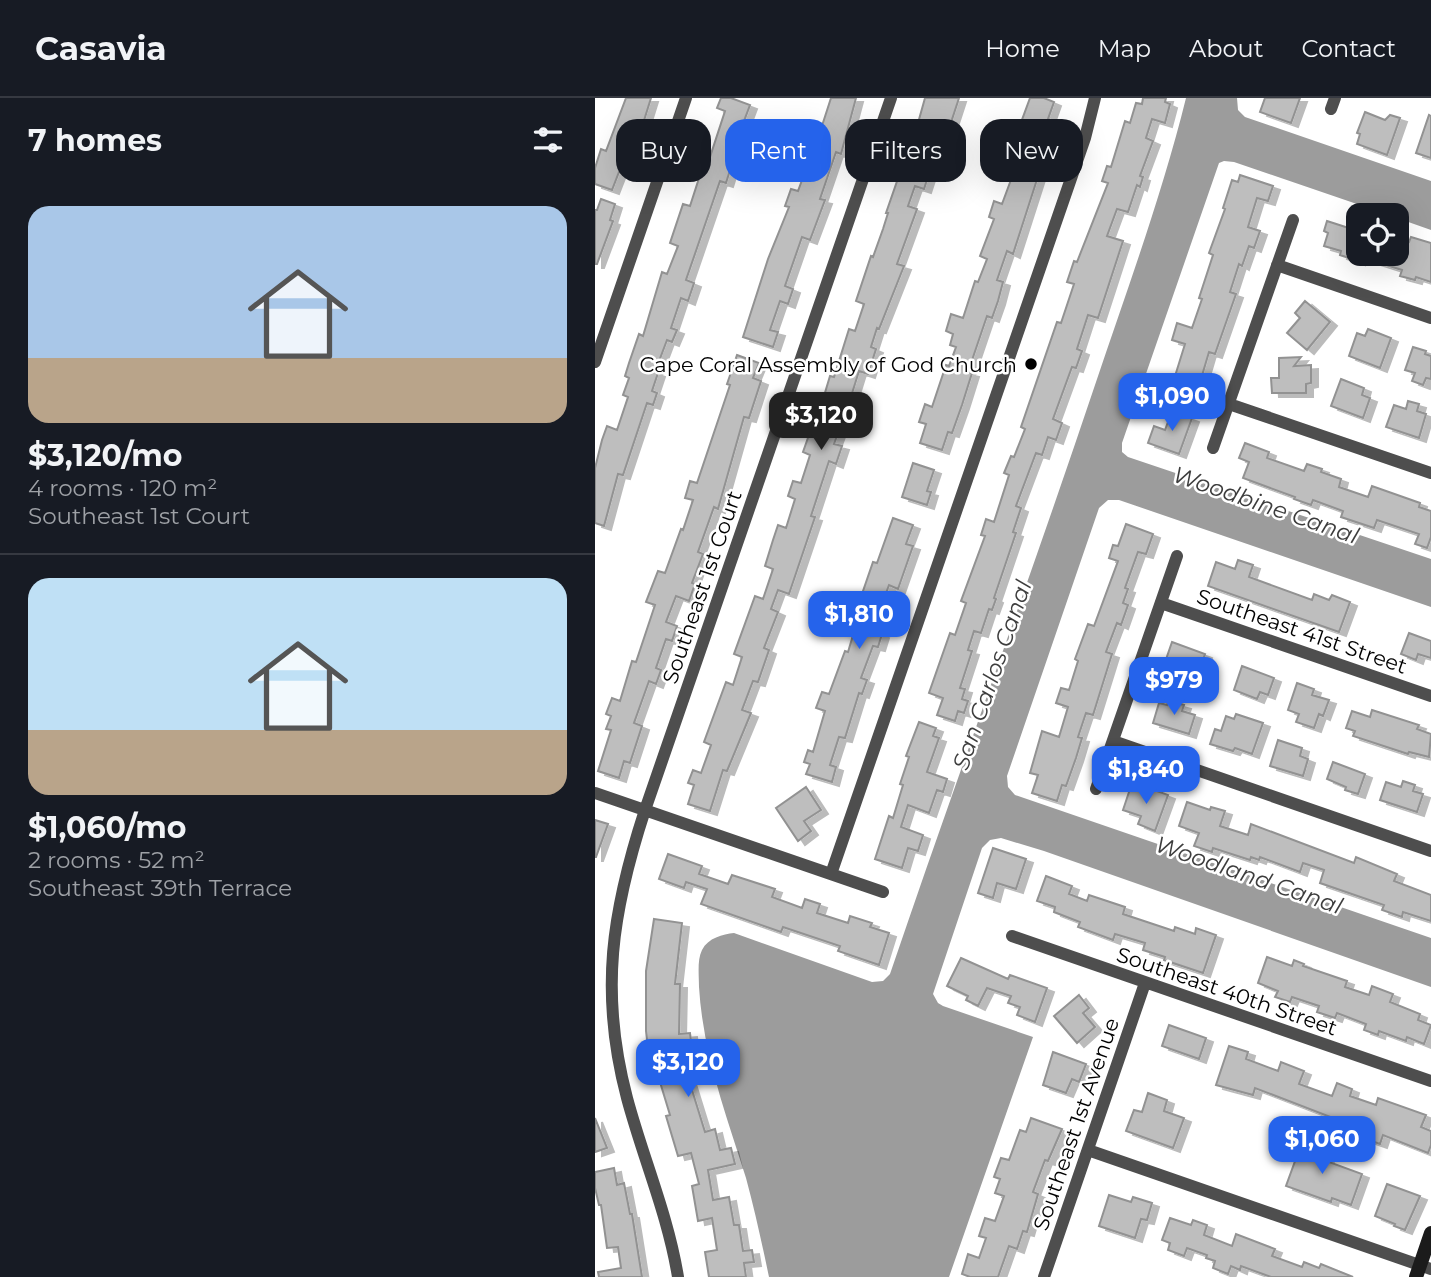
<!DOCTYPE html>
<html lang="en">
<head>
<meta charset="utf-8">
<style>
	body { margin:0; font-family:Montserrat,sans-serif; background:#20242c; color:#f1f3f6; height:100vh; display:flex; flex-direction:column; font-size:26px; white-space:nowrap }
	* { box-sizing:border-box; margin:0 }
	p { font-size:23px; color:#9ea1a6 }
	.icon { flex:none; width:38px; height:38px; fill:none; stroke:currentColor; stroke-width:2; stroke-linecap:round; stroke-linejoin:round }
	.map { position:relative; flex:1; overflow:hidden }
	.drawer { display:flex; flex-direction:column; background:#171b24; width:595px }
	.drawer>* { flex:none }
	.guide { position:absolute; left:21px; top:21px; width:665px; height:63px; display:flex; gap:14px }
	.controls { position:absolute; left:751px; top:105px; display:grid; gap:14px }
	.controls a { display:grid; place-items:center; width:63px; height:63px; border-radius:14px; background:#171b24; box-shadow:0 7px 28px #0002; font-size:35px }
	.price { position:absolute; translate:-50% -60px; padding:0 16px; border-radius:14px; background:#2563eb; color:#fff; font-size:23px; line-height:46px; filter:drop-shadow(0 2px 4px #0008) }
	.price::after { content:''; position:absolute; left:50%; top:42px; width:21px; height:16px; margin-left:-10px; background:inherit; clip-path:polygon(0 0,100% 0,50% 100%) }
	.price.current { background:#222; color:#fff }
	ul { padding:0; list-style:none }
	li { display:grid; align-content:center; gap:14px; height:371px; padding:0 28px }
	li+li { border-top:2px solid #363941 }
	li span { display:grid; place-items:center; height:217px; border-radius:21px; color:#555 }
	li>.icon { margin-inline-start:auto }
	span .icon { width:126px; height:126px; fill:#fffc; stroke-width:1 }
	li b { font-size:30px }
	h2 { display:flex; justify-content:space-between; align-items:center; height:84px; padding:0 28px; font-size:30px }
	.chip { padding:0 24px; border-radius:21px; background:#171b24; box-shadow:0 7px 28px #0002; font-size:24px; line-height:63px }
	.chip.current { background:#2563eb; color:#fff }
	header { display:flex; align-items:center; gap:42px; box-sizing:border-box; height:98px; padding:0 35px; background:#171b24; border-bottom:2px solid #363941 }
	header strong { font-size:33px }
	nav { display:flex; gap:38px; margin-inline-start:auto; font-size:24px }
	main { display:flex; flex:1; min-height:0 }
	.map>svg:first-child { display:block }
	.water { fill:#9c9c9c }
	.building { fill:#bebebe; stroke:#929292; stroke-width:2; filter:url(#shadow) }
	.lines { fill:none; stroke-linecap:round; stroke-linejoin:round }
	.street { stroke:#4e4e4e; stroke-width:12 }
	.secondary { stroke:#1b1b1b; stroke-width:14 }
	.poi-dot { fill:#000; stroke:#fff; stroke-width:2.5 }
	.labels { text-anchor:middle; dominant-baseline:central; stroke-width:5; stroke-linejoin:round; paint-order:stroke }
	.poi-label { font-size:21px; fill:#000; stroke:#fff; text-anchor:end }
	.street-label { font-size:21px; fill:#000; stroke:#fff }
	.water-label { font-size:23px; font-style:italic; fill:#3d3d3d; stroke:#fff }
</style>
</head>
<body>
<header>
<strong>Casavia</strong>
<nav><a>Home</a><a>Map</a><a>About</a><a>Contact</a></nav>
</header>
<main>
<section class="drawer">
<h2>7 homes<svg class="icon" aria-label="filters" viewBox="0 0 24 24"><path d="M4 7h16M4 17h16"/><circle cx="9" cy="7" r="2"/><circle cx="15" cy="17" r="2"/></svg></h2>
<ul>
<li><span style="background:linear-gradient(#a9c7e8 70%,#b9a48a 0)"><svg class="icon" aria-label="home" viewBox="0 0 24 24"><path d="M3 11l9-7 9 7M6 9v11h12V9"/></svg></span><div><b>$3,120/mo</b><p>4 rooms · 120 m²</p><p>Southeast 1st Court</p></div></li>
<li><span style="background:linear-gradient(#bfe0f5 70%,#b9a48a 0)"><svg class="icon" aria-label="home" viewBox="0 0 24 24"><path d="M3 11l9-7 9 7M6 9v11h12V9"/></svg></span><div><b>$1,060/mo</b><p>2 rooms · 52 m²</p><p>Southeast 39th Terrace</p></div></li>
</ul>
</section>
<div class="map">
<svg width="836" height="1179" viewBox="0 0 836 1179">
	<defs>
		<filter id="shadow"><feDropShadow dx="7" dy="4" stdDeviation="0" flood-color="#0004"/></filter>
	</defs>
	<rect width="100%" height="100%" fill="#fff"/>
	<!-- water -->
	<path class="water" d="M591,0H642L643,12L650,19L836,83V132L802,120V117H794L639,64L629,63L624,65L527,345V354L533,359L836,461V509L524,402H513L504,410L412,678L413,689L420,697L836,840V889L449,753L406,740L395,742L387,750L338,896L343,905L348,908L438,939L354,1179H174C167,1146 160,1113 151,1080C131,1016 108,956 104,889C104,877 102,862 107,852C113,840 128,836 139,835L277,884L288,883L295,876C362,679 434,484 500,287C532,192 567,97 591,0Z"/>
	<!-- building -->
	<path class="building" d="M31,0H56L46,32L49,33L32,76L24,74L17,92L0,86V70L6,51L11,53Z
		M126,0H136L155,7L138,52L141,53L131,85L125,83L91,182L99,185L93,203L86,200L76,230L82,232L77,244L72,242L60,274L63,275L57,293L62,295L58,307L52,305L28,377L23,376L9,428L0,425V370L7,342L12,328L22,332L33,299L28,297L34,280L30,278L34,265L44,236L48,238L67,174L72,176L83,148L75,145L88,106L95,108L105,77L100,75L105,60L114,62L130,13L122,10Z
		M236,0H261L246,56L241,54L225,101L230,102L215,142L207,139L190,188L198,191L193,206L185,203L175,232L183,234L178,249L148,239L173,161L194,109L190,108L196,91L203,93L210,74L211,75L220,47L213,45L218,28L226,31Z
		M330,0H364L347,52L342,51L329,91L320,88L313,108L322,111L302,166L309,168L284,231L282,230L276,249L281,251L273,276L264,273L254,305L245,302L238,324L246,327L239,346L247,348L241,366L234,363L216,418L220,419L194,496L183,492L176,511L183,514L169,550L174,552L163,584L158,583L147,612L156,615L132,673L128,672L115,713L93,706L99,687L93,685L98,672L106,675L116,647L109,644L131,584L138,587L147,559L139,556L160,498L168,501L178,471L170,468L178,442L183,427L191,430L200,401L193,398L198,383L206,385L215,357L208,354L214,337L217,338L235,278L239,279L254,231L260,233L269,206L261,203L276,158L278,159L288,131L293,115H291L307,69L309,70L313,55L320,57L330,27L323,25Z
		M435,0H449L459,4L453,21L461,24L451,50L458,53L453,68L447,66L418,156L412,153L402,182L408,184L403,203L397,220L392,218L373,274L377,275L367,307L357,335L353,334L347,352L325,345L331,326L324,324L330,306L337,309L351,267L354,268L361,249L355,247L358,236L351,233L356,216L368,220L380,183L383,184L392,161L385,158L399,121L394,119L399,103L407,106L417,79L414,77L430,32L424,30Z
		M548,0H571L570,4L575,6L570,25L557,21L551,40L558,43L545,78L548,79L545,89L542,87L533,114L522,111L512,138L528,143L503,220L493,217L482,251L487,253L481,270L477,269L458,321L467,325L461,342L453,339L447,357L441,355L421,408L426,410L418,434L421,435L399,500L401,501L397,512L394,511L386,535L379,533L373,552L377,553L365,590L370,591L367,601L373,603L369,615L363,613L360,623L342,617L348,600L334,595L355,535L360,537L371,505L366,503L390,438L386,437L391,421L399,424L414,377L409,375L416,358L419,359L430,331L426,329L462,224L466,225L479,186L472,184L479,163L482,164L513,85L507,83L512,68L516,69L530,23L535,25L541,5L547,6Z
		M670,0H705L696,25L665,14Z
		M770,14L790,22L795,17L805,20L792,57L762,46L765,36L762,35Z
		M834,17L836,18V60L821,55Z
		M645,77L678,88L673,103L662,100L653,129L665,133L659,150L654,148L647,168L644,166L635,194L641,196L620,256L614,254L606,281L611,283L605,300L576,291L590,246L577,242L582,225L597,230L607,201L604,200L618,157L614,155L630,111L628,110L637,82L643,84Z
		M6,101L20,106L15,122L18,123L2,166H0V112H2Z
		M732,123L763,133V156H802V140L814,144L816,139L836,145V184L821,179L820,182L805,178L807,172L763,158V163L745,157L746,153L729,148L733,135L729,133Z
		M710,203L735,224L712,252L692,235L705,220L700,215Z
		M773,231L796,240L785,270L754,258L762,235L770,238Z
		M818,249L831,253L830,256L836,258V281L831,280L828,287L817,283L820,275L810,272Z
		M142,257L164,265L158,280L166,283L154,320L149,319L123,411L119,409L103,454L108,456L97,485L100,486L94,503L81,498L71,524L82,528L77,543L71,541L61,570L66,572L61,586L54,583L39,625L47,628L35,665L29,663L24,680L3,673L16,632L11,631L16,618L11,616L17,600L25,603L37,563L41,564L60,507L51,504L63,473L70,475L86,431L88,432L98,402L90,400L95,383L102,385L135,287L132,286Z
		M706,259L699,268L716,267V285L711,286V295H677L676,280H684V260Z
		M746,281L769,290L767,297L775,300L768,320L736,308Z
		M813,303L824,306L822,313L831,316L824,340L791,329L799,307L811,311Z
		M577,313L597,320L584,356L553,345L559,328L570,332Z
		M650,345L674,354L672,360L709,373L712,366L727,371L726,374L746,381L744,389L773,399L777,388L825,405L824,409L836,413V439L832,450L820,446L824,436L782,422L779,430L746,419L748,413L718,402L716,407L699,401L700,399L648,380L654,364L644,360Z
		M318,365L339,372L332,393L336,394L332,407L307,399Z
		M298,420L318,427L311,446L318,448L303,491L294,487L283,517L279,533L287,536L283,549L278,548L266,580L272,582L267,596L264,595L250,640L244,639L235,667L241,669L237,684L211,676L215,666L209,664L213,652L218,654L230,613L221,610L227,594L234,596L250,553L253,554L259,534L253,532L257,519L264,521L271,498L267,496L278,464L282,465Z
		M531,426L558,436L551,456L543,454L530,490L533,491L528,505L533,507L526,527L522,525L511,554L517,556L498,617L491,615L483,639L487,640L481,660L471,688L467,687L462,703L437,695L443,677L435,675L447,633L464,639L473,609L461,605L466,590L474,592L483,563L480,561L493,526L499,528L523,463L514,460L518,447L523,448Z
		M643,462L658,467L654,479L717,502L719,496L734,502L737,497L755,504L744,534L613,488L621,464L640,471Z
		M814,535L836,543V560L823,556L821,562L806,556Z
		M577,544L610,556L604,574L596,571L592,582L567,573Z
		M647,568L679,580L673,597L665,594L662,601L639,592Z
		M702,585L719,591L717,597L734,602L728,618L724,616L719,630L701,624L704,616L693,612Z
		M574,603L589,607L587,613L600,617L594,636L558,625L564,605L572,607Z
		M777,612L824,627L822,631L836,636L834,659L814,654L813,656L758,638L760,633L751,630L757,613L775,619Z
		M641,616L668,625L657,656L640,650L638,653L615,646L620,631L626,633L631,618L639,621Z
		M324,624L341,630L338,638L344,640L332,674L352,681L348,694L342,692L334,715L313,707L306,729L328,737L323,753L313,750L307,770L280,761L294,718L298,720L308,687L305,686L314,659L311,658Z
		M683,642L707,650L705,658L713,661L708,678L675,668Z
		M738,664L770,676L763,696L750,692L751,689L732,681Z
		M808,683L820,687L818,693L828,696L822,714L785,702L791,684L806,689Z
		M536,688L552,694L554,690L573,697L560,733L543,726L546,718L528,712Z
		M211,689L226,712L209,723L216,733L203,743L181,710Z
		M592,704L615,712L616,709L630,713L625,728L653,737L656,726L759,765L761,759L802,776L799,783L836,797V823L808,814L807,819L787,812L789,807L725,785L729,772L708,765L705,774L665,759L664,762L656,759L655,762L618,750L617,754L599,748L604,735L584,728Z
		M0,722L13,726L1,759H0Z
		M398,750L431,761L421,791L402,785L398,800L383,795Z
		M73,756L107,768L104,776L133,786L137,777L180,791L177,799L207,810L210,801L225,806L222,815L253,825L255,818L277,825L275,829L294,835L284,867L243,853L245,848L188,829L186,834L106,806L112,791L91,784L89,790L64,781Z
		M451,778L477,788L474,796L492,803L494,797L530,809L528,816L579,833L580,829L600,836L601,830L621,837L608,875L569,862L570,859L548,852L550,845L520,836L518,842L483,829L485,824L459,814L460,809L442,803Z
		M59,821L87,825L80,886H85L84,936L95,935L97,951L89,953L93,979L110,1034L120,1031L125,1052L136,1050L140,1066L113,1072L118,1102L134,1099L139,1127H144L148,1153L157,1152L159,1164L149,1165L151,1179H114L110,1154L122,1152L117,1120L103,1123L97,1088L104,1086L96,1055L83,1058L71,1018L75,1017L65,984L61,957L54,959L51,933V873Z
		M672,859L697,868L699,862L709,866L708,868L752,883L750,889L774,897L777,888L798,896L795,904L825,916L823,922L836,927L829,946L812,939L811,943L784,933L783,937L769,932L771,926L742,915L740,920L722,914L724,908L697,899L695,904L680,899L683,893L663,885Z
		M366,860L413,881L415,877L452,890L440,924L422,917L425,909L413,905L416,898L392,890L383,908L371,902L373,898L352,888Z
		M484,897L494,910L488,915L500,929L482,945L459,918Z
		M574,927L611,940L604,961L567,948Z
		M634,948L653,954L651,961L683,973L686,964L709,973L704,986L737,998L742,985L757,991L755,998L781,1007L783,1000L831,1017L826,1029L836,1033V1047L833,1055L788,1037L785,1046L756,1036L759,1028L660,990L658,997L621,987Z
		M458,954L491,966L484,984L477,981L471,995L448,987Z
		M553,995L572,1002L569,1013L589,1020L578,1050L531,1033L539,1012L547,1014Z
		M0,1020L12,1050L0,1054Z
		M436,1020L467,1031L453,1063L450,1062L438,1094L443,1096L432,1134L428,1133L422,1151L414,1148L403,1179H375L367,1176L373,1156L384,1160L391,1140L384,1138L390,1120L400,1123L409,1098L400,1095L405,1081L399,1079L406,1060L414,1062L425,1032L431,1034Z
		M707,1044L734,1054L731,1063L767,1076L756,1107L737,1100L736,1104L691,1088Z
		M19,1070L22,1087L29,1085L35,1116H37L47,1179H4L3,1174L26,1170L23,1149L12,1150L6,1107H4L0,1090V1074Z
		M792,1086L825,1098L810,1132L799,1128L800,1126L780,1118Z
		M514,1097L536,1104L538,1099L557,1105L552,1122L546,1121L540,1140L504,1128Z
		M575,1120L596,1127L598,1122L612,1127L609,1137L637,1148L641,1136L680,1151L677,1158L707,1169L709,1164L724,1170L726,1166L758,1179H676L646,1168L645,1172L636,1168L633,1176L618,1170L620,1163L611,1160L612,1157L592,1150L589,1158L573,1152L575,1145L567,1142Z"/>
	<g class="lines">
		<!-- street -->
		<path class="street" d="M736,11L740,0
			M682,167L836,220
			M0,264L91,0
			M634,306L836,375
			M618,350L698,122
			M566,505L836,598
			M518,643L836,753
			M501,691L582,458
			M0,695L288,794
			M236,776L490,40L500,0
			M417,838L836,983
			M493,1052L836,1171
			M83,1179C73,1117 48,1060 32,1000C4,894 17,813 50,712L296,0
			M449,1179L550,885"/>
		<!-- secondary -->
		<path class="secondary" d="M821,1179L836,1135"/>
	</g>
	<!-- markers -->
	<circle class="poi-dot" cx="436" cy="266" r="7"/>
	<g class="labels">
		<!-- poi labels -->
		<g class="poi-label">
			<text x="422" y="266">Cape Coral Assembly of God Church</text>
		</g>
		<!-- street labels -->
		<g class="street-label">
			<text transform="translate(107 489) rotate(-71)">Southeast 1st Court</text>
			<text transform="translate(707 533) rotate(19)">Southeast 41st Street</text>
			<text transform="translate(632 893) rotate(19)">Southeast 40th Street</text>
			<text transform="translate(481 1026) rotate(-71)">Southeast 1st Avenue</text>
		</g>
		<!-- water labels -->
		<g class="water-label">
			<text transform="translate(671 407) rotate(19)">Woodbine Canal</text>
			<text transform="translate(397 577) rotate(-71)">San Carlos Canal</text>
			<text transform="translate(654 777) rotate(19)">Woodland Canal</text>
		</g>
	</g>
</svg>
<div class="controls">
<a><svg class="icon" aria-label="locate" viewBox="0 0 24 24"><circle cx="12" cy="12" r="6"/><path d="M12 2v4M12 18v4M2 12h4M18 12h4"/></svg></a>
</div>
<b class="price" style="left:577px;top:335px">$1,090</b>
<b class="price current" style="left:226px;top:354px">$3,120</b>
<b class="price" style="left:264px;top:553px">$1,810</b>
<b class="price" style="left:579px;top:619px">$979</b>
<b class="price" style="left:551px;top:708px">$1,840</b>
<b class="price" style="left:93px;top:1001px">$3,120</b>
<b class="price" style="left:727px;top:1078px">$1,060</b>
<div class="guide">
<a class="chip">Buy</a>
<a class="chip current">Rent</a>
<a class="chip">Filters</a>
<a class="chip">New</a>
</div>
</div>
</main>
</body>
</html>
